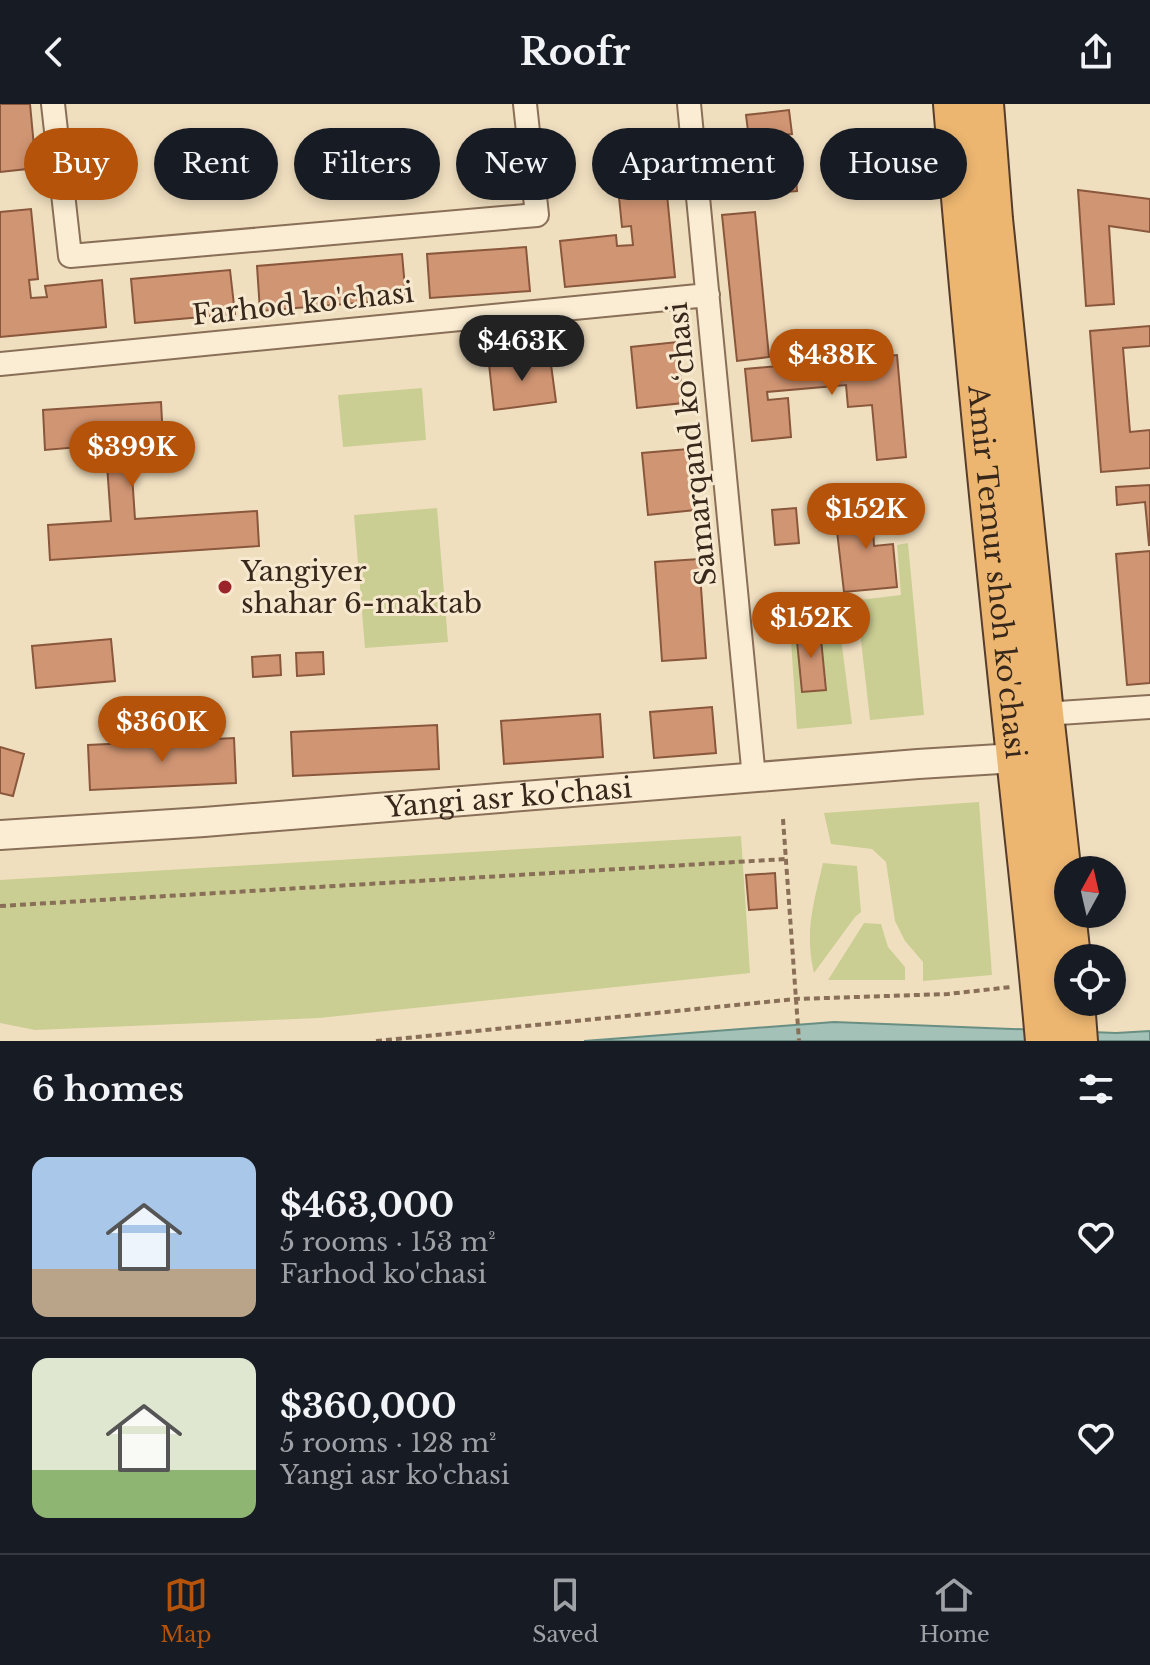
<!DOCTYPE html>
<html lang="en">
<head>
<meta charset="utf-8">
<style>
	body { margin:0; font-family:"Libre Baskerville",serif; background:#242831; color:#f1f3f6; height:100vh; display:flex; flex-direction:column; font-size:30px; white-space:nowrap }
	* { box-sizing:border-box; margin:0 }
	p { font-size:26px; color:#9ea1a6 }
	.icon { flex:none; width:44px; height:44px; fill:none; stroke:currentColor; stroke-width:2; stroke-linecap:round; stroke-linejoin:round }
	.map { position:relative; height:937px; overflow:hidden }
	.details { display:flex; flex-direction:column; background:#171b24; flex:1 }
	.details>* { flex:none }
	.hud { position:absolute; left:24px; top:24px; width:1102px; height:72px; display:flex; gap:16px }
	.needle { width:52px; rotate:8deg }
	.fabs { position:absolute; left:1054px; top:752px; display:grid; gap:16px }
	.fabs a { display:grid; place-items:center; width:72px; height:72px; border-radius:50%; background:#171b24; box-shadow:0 4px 12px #0003; font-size:40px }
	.price { position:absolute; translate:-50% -68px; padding:0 18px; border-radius:28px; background:#b45309; color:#fff; font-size:26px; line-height:52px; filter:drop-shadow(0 2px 4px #0008) }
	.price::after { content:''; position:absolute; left:50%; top:48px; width:24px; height:18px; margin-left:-12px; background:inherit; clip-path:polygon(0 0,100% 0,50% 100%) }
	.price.active { background:#222; color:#fff }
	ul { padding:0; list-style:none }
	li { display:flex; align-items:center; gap:24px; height:200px; padding:0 32px }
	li+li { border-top:2px solid #363941 }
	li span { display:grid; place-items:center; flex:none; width:224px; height:160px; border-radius:16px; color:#555 }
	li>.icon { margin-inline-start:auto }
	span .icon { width:96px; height:96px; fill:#fffc; stroke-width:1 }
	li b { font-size:34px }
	h2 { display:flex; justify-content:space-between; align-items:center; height:96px; padding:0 32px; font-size:34px }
	.chip { padding:0 28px; border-radius:36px; background:#171b24; box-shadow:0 4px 12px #0003; font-size:28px; line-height:72px }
	.chip.active { background:#b45309; color:#fff }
	header { display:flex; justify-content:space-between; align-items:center; height:104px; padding:0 32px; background:#171b24; font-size:36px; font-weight:700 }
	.menu { display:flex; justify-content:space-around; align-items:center; height:112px; border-top:2px solid #363941; background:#171b24; font-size:22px; color:#9ea1a6 }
	.menu a { display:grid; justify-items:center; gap:4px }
	.menu .active { color:#b45309 }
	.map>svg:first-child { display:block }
	.green { fill:#cace93 }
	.water { fill:#a3c1b7; stroke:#698f84; stroke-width:2 }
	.building { fill:#d09573; stroke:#89573c; stroke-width:2 }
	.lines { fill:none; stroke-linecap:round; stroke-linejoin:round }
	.minor-casing { stroke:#896f57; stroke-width:26 }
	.tertiary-casing { stroke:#896f57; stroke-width:32 }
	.trunk-casing { stroke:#563d2b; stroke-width:42 }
	.path { stroke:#896f57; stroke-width:4; stroke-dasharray:6 4; stroke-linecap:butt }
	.minor { stroke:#faedd3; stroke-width:22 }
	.tertiary { stroke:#faedd3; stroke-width:28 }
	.trunk { stroke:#ecb670; stroke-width:38 }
	.poi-dot { fill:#9b242b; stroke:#f7e9cf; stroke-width:3 }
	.labels { text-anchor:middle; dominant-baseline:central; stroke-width:6; stroke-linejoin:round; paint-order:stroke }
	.street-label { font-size:28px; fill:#38281c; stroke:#f7e9cf }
	.poi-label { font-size:28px; fill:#38281c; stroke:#f7e9cf; text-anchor:start }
</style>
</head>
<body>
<header><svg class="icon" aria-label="back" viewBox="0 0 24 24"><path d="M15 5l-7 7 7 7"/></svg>Roofr<svg class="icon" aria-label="share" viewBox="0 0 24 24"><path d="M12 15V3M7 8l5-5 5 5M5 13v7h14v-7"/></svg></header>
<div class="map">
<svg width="1150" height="937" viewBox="0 0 1150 937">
	<rect width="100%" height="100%" fill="#f0dfbf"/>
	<!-- green -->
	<path class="green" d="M422,284L426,336L343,343L338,291Z
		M437,404L448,538L365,544L354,411Z
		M908,439L924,611L870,616L858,510L843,498L901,491L897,441Z
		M807,490L840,526L852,620L797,625L788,493Z
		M979,698L992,871L923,877V858L905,837L895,817L886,758L872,745L831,740L824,709Z
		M741,732L750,869L319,914L35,926L0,919V776Z
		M823,759L857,762L861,808L855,813L814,869C804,828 814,798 823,759Z
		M864,819L881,820L888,843L905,863V876H828Z"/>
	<!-- water -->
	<path class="water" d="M834,918L1116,929L1150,927V937H584Z"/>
	<!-- building -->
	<path class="building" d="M0,0H30L36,64L0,68Z
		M789,6L792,30L749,35L746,11Z
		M794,46L797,87L734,92L730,51Z
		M663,49L675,173L565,183L560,137L616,131L617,142L633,141L631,122L622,123L615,54Z
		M1078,86L1150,95V128L1109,122L1114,200L1086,202Z
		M31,105L38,175L29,176L31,194L47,193L45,182L102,176L106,223L0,233V108Z
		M755,108L769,253L737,257L722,111Z
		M526,143L530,187L430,194L427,150Z
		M402,150L406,195L260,207L257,162Z
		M230,166L235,210L135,219L131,175Z
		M1150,222V242L1123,244L1130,328L1150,326V364L1101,368L1090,227Z
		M677,238L683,299L637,304L631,243Z
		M897,251L906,353L877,356L872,301L848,303L846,281L767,288L768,296L788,294L791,333L752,337L745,265Z
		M550,253L556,298L494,306L489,260Z
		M161,298L164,354L131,356L135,415L257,407L259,442L50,456L48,421L111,417L107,361L92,362L91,342L45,346L43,306Z
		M688,345L695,406L648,411L642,349Z
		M1150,381V441H1149L1145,398L1117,401L1116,383Z
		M796,404L799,439L775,441L772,406Z
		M895,404L897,422L873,424L874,442L893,440L897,483L844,488L835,410Z
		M1150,447V579L1127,581L1116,450Z
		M699,455L706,554L662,557L655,458Z
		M820,525L826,586L802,588L796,527Z
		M111,535L115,577L36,584L32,542Z
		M323,548L324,570L297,572L296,549Z
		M280,551L281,571L253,573L252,553Z
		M712,603L716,649L654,654L650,608Z
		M600,610L603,653L504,660L501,617Z
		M437,621L439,665L293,672L291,628Z
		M234,634L236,679L90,686L88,641Z
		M0,643L24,650L13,692L0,689Z
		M775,769L777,804L749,806L746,771Z"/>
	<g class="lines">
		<defs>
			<path id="minor" d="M53,0L70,152L537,111L525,0
				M689,0L754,674
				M0,260L708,191
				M1044,610L1150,603"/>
			<g id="tertiary">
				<path id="s1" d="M0,731L204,718L918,660L1016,654"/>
			</g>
			<g id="trunk">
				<path id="s2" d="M953,0C971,218 993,436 1016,653C1026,748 1037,842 1045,937"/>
				<path d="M984,0L993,115L1044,610L1071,854"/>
				<path d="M1075,898L1078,937"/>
			</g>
		</defs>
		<!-- minor casing -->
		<use href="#minor" class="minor-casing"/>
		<!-- tertiary casing -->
		<use href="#tertiary" class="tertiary-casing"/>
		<!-- trunk casing -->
		<use href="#trunk" class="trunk-casing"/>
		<!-- path -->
		<path class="path" d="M783,715L799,937
			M0,802L786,755
			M376,937L796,895L948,890L1011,883V881"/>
		<!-- minor -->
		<use href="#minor" class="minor"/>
		<!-- tertiary -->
		<use href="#tertiary" class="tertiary"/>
		<!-- trunk -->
		<use href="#trunk" class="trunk"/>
	</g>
	<!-- markers -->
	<circle class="poi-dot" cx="225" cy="483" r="8"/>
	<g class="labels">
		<!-- street labels -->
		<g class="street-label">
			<text transform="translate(303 200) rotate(-6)">Farhod ko'chasi</text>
			<text transform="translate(692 340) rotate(-96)">Samarqand ko‘chasi</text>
			<text stroke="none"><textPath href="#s2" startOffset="470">Amir Temur shoh ko'chasi</textPath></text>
			<text stroke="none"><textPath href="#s1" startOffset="510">Yangi asr ko'chasi</textPath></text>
		</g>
		<!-- poi labels -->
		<g class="poi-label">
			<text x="241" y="467">Yangiyer<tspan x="241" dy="32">shahar 6-maktab</tspan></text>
		</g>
	</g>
</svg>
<div class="fabs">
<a><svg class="needle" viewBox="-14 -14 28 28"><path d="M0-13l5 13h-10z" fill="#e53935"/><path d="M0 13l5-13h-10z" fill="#9ea1a6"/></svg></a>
<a><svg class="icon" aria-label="locate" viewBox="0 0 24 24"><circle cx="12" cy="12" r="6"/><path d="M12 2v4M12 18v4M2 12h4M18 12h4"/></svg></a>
</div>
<b class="price active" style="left:522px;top:279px">$463K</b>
<b class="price" style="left:832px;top:293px">$438K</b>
<b class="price" style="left:132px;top:385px">$399K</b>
<b class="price" style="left:866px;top:447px">$152K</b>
<b class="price" style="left:811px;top:556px">$152K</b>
<b class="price" style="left:162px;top:660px">$360K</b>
<div class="hud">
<a class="chip active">Buy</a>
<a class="chip">Rent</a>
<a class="chip">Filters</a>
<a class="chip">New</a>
<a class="chip">Apartment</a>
<a class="chip">House</a>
</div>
</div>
<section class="details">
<h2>6 homes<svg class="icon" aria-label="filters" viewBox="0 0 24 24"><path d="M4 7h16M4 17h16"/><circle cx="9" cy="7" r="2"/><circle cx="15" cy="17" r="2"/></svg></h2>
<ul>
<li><span style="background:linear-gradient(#a9c7e8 70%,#b9a48a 0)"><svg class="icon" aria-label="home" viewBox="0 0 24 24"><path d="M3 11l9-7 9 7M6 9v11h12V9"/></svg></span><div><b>$463,000</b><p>5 rooms · 153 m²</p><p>Farhod ko'chasi</p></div><svg class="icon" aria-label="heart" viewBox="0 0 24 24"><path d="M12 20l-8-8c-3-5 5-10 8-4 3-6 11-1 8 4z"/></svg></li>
<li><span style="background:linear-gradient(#dfe7d0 70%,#8fb573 0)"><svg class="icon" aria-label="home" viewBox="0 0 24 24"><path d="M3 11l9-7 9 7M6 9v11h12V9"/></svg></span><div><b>$360,000</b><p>5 rooms · 128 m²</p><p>Yangi asr ko'chasi</p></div><svg class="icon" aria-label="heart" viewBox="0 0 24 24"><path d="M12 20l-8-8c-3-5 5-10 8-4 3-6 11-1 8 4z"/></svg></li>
</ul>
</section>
<nav class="menu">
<a class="active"><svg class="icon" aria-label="map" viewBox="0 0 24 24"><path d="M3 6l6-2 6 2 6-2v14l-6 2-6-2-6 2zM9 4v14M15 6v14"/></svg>Map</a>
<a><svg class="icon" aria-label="saved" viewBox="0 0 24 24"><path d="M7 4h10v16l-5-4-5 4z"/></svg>Saved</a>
<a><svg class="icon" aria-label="home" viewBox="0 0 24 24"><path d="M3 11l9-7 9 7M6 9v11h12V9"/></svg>Home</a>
</nav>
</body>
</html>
